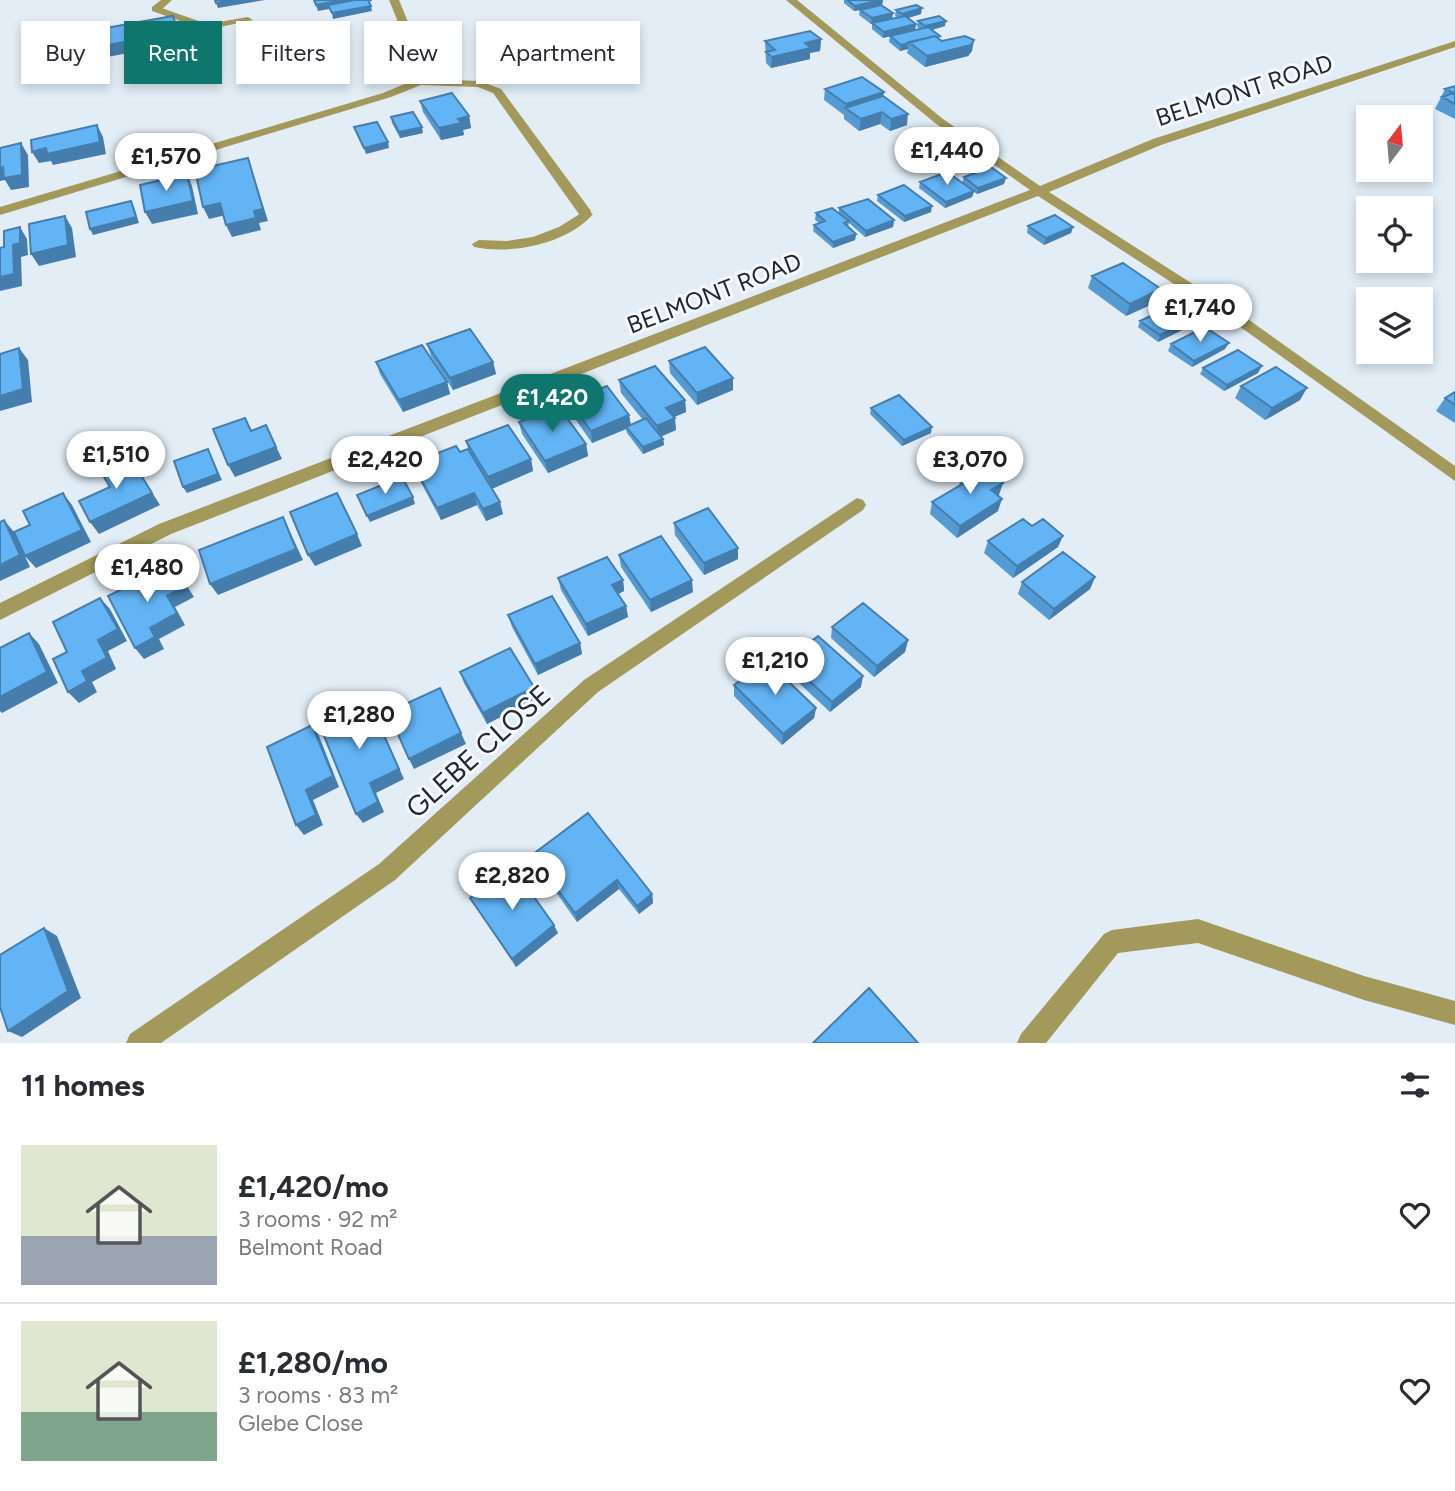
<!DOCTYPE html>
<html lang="en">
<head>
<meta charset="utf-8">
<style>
	body { margin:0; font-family:Figtree,sans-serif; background:#f7f7f7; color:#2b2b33; height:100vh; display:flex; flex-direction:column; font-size:26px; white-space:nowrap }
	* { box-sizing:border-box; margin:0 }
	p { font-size:23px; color:#7c7c81 }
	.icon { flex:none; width:38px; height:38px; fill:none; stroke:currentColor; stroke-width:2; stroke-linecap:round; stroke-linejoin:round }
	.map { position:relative; height:1043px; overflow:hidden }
	.panel { display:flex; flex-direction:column; background:#fff; flex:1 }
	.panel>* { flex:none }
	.hud { position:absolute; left:21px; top:21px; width:700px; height:63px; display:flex; gap:14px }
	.needle { width:46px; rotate:16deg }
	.controls { position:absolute; left:1356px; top:105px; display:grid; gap:14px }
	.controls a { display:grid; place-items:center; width:77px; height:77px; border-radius:0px; background:#fff; box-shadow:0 4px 10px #0003; font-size:35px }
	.price { position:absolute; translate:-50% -60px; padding:0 16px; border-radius:24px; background:#fff; color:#222; font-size:23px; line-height:46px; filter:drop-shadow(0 2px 4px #0008) }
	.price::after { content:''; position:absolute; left:50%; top:42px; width:21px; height:16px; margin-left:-10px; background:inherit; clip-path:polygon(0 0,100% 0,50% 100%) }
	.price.on { background:#0f766e; color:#fff }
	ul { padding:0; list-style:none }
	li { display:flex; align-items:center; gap:21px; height:175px; padding:0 21px }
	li+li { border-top:2px solid #e1e1e2 }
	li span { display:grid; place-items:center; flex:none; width:196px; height:140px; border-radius:0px; color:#555 }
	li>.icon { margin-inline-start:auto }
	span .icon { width:84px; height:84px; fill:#fffc; stroke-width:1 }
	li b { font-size:30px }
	h2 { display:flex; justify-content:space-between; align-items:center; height:84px; padding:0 21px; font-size:30px }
	.chip { padding:0 24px; border-radius:0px; background:#fff; box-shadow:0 4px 10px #0003; font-size:24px; line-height:63px }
	.chip.on { background:#0f766e; color:#fff }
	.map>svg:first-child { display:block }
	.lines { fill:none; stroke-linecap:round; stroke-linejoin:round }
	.service { fill:#a3995b; fill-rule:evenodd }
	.minor { fill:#a3995b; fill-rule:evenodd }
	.wall { fill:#559bd3 }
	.shaded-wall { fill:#457eac }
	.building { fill:#63b4f5; stroke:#457eac; stroke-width:2 }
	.labels { text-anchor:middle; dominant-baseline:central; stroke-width:6; stroke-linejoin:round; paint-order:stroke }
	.street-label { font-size:24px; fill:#23272b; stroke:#f4f9fd }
	.near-street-label { font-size:28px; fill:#23272b; stroke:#f4f9fd }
</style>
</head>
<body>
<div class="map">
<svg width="1455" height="1043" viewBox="0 0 1455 1043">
	<rect width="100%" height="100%" fill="#e2edf6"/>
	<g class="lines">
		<!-- service -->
		<path class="service" d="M156,6L207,24L248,17L253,20L206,30L152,11V7Z
			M586,210L593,214C567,244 512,255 474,247L472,244L479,240L507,241L533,237L559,227Z"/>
		<!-- minor -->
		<path class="minor" d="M161,0H172L160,11H152V7Z
			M389,0H399L424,61L425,79L480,81L501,89L591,211V217H581L493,93L478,87L421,85L391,97L0,215V207L383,93L414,80V61Z
			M786,0H797L943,119L1040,186L1153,139L1455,41V47L1161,145L1049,192L1249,320L1455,466V481L1239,326L1038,196L171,534L0,620V603L159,524L1030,190L935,123Z
			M857,498L863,500L866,505L863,510L598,692L395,880L161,1043H126L130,1034L379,864L584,680Z
			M1198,919L1364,976L1455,1001V1025L1364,1000L1198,943L1118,953L1046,1043H1017L1021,1034L1104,934L1112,930Z"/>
	</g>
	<!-- wall -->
	<path class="wall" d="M844,0H883L882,5L892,19L897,17L895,16L896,10L921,14L908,18L916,24L915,30L883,38L872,29V24H871L859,15L860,10L854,11L844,3Z
		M918,21L945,26L932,30L942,41L972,51L968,56L925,67L907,53L908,49L900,51L889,42L890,36L921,29L917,27Z
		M821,39L820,51L810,53V59L771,68L766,63L765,41Z
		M1455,86V119L1435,109L1445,89Z
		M825,89L884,92L883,96L907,125L890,131L880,124L859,131L844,119V115L824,100Z
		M420,101L469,116L471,128L463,130L464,135L441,140L423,112Z
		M391,117L423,133L400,138L392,123Z
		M964,177L1004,184L977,194L974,192L972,197L945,208L919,188L920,182L962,183Z
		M878,195L931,212L904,222L877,201Z
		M839,208L894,220L893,227L865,237L849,223L848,227L856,234L855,240L833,248L813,231L814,225L819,223L815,220L816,213H839Z
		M1028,226L1073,227L1071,233L1044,245L1027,233Z
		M1092,276L1157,302L1126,316L1088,288Z
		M1140,321L1192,325L1158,342L1138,327Z
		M427,344L493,362L496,374L453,390L431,356Z
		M1171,344L1225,349L1192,367L1168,351Z
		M669,361L733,378V390L697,405L670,373Z
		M376,362L447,382L450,394L403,412L380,374Z
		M1203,368L1258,373L1224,391L1200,374Z
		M619,380L685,400L686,412L674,417L676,430L661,436L663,439L664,445L643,454L627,433L626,429L592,443L571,413L569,401L629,415L631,425L643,420L621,393Z
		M1241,386L1300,400L1265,420L1235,398Z
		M1455,392V423L1436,411L1445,398Z
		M871,408L931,433L902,446L870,414Z
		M519,422L586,444L588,456L548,473L522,434Z
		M466,441L531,459L533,471L492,489L503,514L486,521L477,505L441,520L417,475L412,463L460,452L468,449Z
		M962,473L999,495L998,496V511L957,538L930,514L932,502L959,486Z
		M674,523L738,548V559L704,575L675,535Z
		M988,541L1058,547L1013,578L984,553Z
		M619,555L693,592L651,612L621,567Z
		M1095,577L1090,589L1049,620L1018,594L1022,582Z
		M558,578L623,580L624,591L618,594L626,606L628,617L588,636L561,590Z
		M508,615L580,643L582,654L538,675L512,627Z
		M832,627L908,640L905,652L874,677L831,638Z
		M787,660L861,687L830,712L786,671Z
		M460,672L534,687L537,698L487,724L464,683Z
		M734,685L816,708L814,718L782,745L734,696Z
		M588,813L652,894L653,903L639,914L619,889L577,922L536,864L532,855Z
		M470,898L558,933L516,967Z"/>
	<!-- shaded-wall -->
	<path class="shaded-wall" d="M232,0H265L218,8L216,3Z
		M344,0H372V1L330,9L328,5L329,9L318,11L316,5Z
		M880,0H883L882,5L854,11L855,6Z
		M371,6L372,11L333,19L332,13Z
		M922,8L921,14L901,20L902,14Z
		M893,13L892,19L871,24L872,18Z
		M173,16L182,43L75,63L70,52Z
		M946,21L945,26L924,32L925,26Z
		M916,24L915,30L883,38L884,32Z
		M821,39L820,51L810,53V59L771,68L772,57L805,43Z
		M974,40L972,51L968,56L925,67L927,56Z
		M908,43V49L900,51L901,45Z
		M884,92L882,103L846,108V104Z
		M882,112L880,124L859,131L861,119Z
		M908,114L907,125L890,131L891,119Z
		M469,116L471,128L463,130L464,135L441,140L439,128L458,119Z
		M97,125L103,137L106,154L53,165L51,161L39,163L32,152Z
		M422,127L423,133L400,138L399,132Z
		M388,142L389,148L366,154L364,148Z
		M21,143L28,155L29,187L11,190L5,180L0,181V168Z
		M248,158L268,221L259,223L261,230L232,237L226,225L254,211Z
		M187,174L192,186L198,214L152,224L145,212Z
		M1006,178L1004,184L977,194L978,188Z
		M974,191L972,197L945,208L946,202Z
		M131,201L134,207L139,223L93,235L90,229Z
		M220,203L226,215L209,219L203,207Z
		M932,206L931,212L904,222L905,216Z
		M65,216L72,228L76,257L39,266L31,254Z
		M894,220L893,227L865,237L866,231Z
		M20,227L27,239L28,255L21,257L22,286L0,291V277Z
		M1073,227L1071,233L1044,245L1046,238Z
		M856,234L855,240L833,248V242Z
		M1161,289L1157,302L1126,316L1130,304Z
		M1195,319L1192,325L1158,342L1160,335Z
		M1229,343L1225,349L1192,367L1194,361Z
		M19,348L28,360L32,402L0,411V396Z
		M493,362L496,374L453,390L450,378Z
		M1262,366L1258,373L1224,391L1227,385Z
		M733,378V390L697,405V393Z
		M447,382L450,394L403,412L399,400Z
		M1307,388L1300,400L1265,420L1272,408Z
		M685,400L686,412L667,420L666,408Z
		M629,415L631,427L592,443L591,431Z
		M675,418L676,430L658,438L657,426Z
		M266,425L282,459L235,477L228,465Z
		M932,427L931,433L902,446L904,440Z
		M663,439L664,445L643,454V447Z
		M586,444L588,456L548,473L545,461Z
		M208,449L222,480L187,493L183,487Z
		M131,459L160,505L99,534L90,522Z
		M531,459L533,471L491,489L488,477Z
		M1003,483L999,495L987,502L991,490Z
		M63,493L72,505L91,542L36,568L25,556Z
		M474,493L477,505L441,520L437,508Z
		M413,497L415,504L370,522L367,516Z
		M1002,499L998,511L957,538L960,526Z
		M500,502L503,514L486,521L483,509Z
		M283,517L303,560L218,595L210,584Z
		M4,520L14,532L30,567L0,581V565Z
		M357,534L362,546L315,566L308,555Z
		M1063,536L1058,547L1013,578L1017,566Z
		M738,548V559L704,575V563Z
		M173,564L194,597L175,607L185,625L159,639L164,649L144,659L135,648L167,596Z
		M1095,577L1090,589L1049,620L1054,609Z
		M623,580L624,591L614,596L612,585Z
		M692,580L693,592L651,612L650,600Z
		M100,598L110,609L127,641L108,651L116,669L92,682L97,692L79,703L68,692L82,671L98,640Z
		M626,606L628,617L588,636L586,624Z
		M29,633L39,644L58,683L2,713L0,711V697Z
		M908,640L905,652L874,677L877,666Z
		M580,643L582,654L538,675L535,664Z
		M863,676L861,687L830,712L832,702Z
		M534,687L537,698L487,724L483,713Z
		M367,697L404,779L376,793L384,812L363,823L356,814L370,783Z
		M816,708L814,718L782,745L783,734Z
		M312,725L319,736L339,787L313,800L323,825L304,835L296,825L306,790Z
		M461,733L466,744L414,769L409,759Z
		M617,880L619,889L577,922L575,913Z
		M652,894L653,903L639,914L637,906Z
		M554,925L558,933L516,967L512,959Z
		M44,928L57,936L81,998L22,1037L8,1031Z"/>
	<!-- building -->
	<path class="building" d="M215,0H232L216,3Z
		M314,0H344L316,5Z
		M355,0H368L371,6L332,13L328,5Z
		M847,0H880L855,6Z
		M881,5L893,13L872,18L860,10Z
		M916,5L922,8L902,14L896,10Z
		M173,16L178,32L70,52L67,35Z
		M905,16L916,24L884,32L872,23Z
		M939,16L946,21L925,26L918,21Z
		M928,27L940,36L936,37L935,36L901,45L890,36Z
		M810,31L821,39L805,43L811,48L772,57L766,52L775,50L765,41Z
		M935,36L942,41L965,36L974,40L971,45L927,56L909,42Z
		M862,77L884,92L846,104L825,89Z
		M1455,86V104L1442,97L1454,93L1445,89Z
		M452,93L469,116L458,119L462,123L439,128L420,101Z
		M883,96L908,114L891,119L882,112L861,119L845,108Z
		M413,112L422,127L399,132L391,117Z
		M377,122L388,142L364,148L354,127Z
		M97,125L100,142L47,154L46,148L32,152L31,140Z
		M21,143L22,175L4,178L3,167L0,168V148Z
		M248,158L263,209L254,211L256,218L226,225L220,203L203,207L195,170Z
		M991,167L1006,178L978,188L964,177Z
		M947,172L974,191L946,202L920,182Z
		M187,174L193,201L145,212L140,185Z
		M904,185L932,206L905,216L878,195Z
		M868,199L894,220L866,231L839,208Z
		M131,201L136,217L90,229L86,212Z
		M832,208L849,221L844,223L856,234L833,242L814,225L825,221L816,213Z
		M1055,215L1073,227L1046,238L1028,226Z
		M65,216L68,245L31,254L29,224Z
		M20,227V243L13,245L14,274L0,277V248L4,247V231Z
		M1123,263L1161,289L1130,304L1092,276Z
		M1174,305L1195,319L1160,335L1140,321Z
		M1205,327L1229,343L1194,361L1171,344Z
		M470,329L493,362L450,378L427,344Z
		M422,345L447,382L399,400L376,362Z
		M705,347L733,378L697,393L669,361Z
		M19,348L23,389L0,396V354Z
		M1238,350L1262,366L1227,385L1203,368Z
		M655,366L685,400L666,408L675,418L657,426L619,380Z
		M1276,367L1307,388L1272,408L1241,386Z
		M607,386L629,415L591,431L569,401Z
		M1455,392V405L1445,398Z
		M899,395L932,427L904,440L871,408Z
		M559,407L586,444L545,461L519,422Z
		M245,418L251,431L266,425L276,447L228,465L213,429Z
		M646,418L663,439L643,447L626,427Z
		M508,425L531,459L488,477L466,441Z
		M456,446L460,452L468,449L500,502L483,509L474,493L437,508L412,463Z
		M208,449L218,474L183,487L174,461Z
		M131,459L152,493L90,522L79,501L110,487L101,472Z
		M979,463L1003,483L991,490L1002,499L960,526L932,502L969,480L962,473Z
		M402,477L413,497L367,516L357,495Z
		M63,493L82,530L25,556L14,532L30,525L23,511Z
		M337,493L357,534L308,555L290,512Z
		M708,508L738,548L704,563L674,523Z
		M283,517L296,549L210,584L199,550Z
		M1023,519L1032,526L1043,519L1063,536L1017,566L988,541Z
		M4,520L20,555L0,565V522Z
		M661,536L692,580L650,600L619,555Z
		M1063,552L1095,577L1054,609L1022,582Z
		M607,557L623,580L612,585L626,606L586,624L558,578Z
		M173,564L186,586L167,596L177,613L150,628L155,637L135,648L108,596Z
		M552,596L580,643L535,664L508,615Z
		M100,598L118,629L98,640L107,658L82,671L87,681L68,692L53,659L67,652L53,622Z
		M863,603L908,640L877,666L832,627Z
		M29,633L47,672L0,697V648Z
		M818,636L863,676L832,702L787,660Z
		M510,648L534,687L483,713L460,672Z
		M767,661L816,708L783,734L734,685Z
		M440,688L461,733L409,759L388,712Z
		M367,697L399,769L370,783L378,802L356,814L318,721Z
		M312,725L333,776L306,790L316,815L296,825L267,747Z
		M588,813L652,894L637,906L617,880L575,913L532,855Z
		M512,866L554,925L512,959L470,898Z
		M44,928L68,991L8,1031L0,1007V955Z
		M869,988L918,1043H813Z"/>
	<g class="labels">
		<!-- street labels -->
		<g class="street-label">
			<text transform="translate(1244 90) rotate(-18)">BELMONT ROAD</text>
			<text transform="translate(714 293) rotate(-21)">BELMONT ROAD</text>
		</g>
		<!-- near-street labels -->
		<g class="near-street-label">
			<text transform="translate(478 751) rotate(-42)">GLEBE CLOSE</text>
		</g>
	</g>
</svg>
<div class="controls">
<a><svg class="needle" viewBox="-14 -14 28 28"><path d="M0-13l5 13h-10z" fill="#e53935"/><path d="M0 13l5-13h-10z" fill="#7c7c81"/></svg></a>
<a><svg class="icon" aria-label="locate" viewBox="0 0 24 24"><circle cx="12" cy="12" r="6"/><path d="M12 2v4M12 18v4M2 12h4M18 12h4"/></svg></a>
<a><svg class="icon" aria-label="layers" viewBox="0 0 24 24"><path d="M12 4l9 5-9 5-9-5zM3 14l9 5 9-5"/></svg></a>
</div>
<b class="price" style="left:947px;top:187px">£1,440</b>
<b class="price" style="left:166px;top:193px">£1,570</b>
<b class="price" style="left:1200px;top:344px">£1,740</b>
<b class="price on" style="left:552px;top:434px">£1,420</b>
<b class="price" style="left:116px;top:491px">£1,510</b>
<b class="price" style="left:385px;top:496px">£2,420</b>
<b class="price" style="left:970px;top:496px">£3,070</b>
<b class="price" style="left:147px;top:604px">£1,480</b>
<b class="price" style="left:775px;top:697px">£1,210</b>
<b class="price" style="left:359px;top:751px">£1,280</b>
<b class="price" style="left:512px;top:912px">£2,820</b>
<div class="hud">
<a class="chip">Buy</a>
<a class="chip on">Rent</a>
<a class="chip">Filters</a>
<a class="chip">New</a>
<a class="chip">Apartment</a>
</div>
</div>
<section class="panel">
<h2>11 homes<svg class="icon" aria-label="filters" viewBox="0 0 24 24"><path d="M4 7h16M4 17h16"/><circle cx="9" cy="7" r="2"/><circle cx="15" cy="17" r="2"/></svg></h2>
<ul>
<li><span style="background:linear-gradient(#dfe7d0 65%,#9aa5b1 0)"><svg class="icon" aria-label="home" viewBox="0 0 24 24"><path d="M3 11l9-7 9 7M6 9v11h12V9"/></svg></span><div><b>£1,420/mo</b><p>3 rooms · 92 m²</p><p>Belmont Road</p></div><svg class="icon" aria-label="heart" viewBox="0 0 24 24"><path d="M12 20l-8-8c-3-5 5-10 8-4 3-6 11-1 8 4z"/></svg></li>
<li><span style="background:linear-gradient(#dfe7d0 65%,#7fa58c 0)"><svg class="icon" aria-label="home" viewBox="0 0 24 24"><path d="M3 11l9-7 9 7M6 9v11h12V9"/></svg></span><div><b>£1,280/mo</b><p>3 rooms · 83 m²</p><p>Glebe Close</p></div><svg class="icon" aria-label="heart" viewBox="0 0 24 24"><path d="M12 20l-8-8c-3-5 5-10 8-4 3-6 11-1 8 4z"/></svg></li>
</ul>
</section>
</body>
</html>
